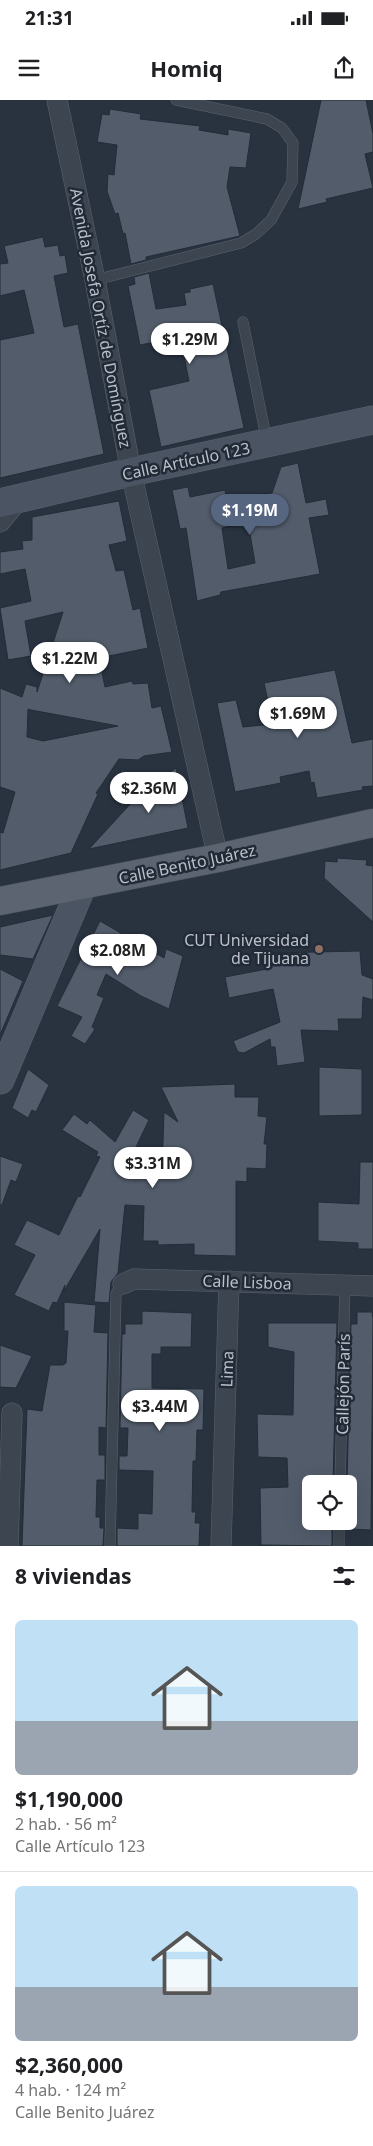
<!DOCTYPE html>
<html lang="es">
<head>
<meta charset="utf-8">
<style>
	body { margin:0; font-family:"Noto Sans",sans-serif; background:#f2f2f2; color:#202124; height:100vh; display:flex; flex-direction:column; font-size:19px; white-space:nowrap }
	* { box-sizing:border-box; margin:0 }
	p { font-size:16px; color:#757577 }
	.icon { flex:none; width:28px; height:28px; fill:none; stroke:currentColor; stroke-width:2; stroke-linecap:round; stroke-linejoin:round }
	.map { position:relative; height:1446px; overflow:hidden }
	.details { display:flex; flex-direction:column; background:#fff; flex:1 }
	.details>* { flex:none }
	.controls { position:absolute; left:302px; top:1375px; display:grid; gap:10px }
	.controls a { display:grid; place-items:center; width:55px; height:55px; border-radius:8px; background:#fff; box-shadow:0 5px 20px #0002; font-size:25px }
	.price { position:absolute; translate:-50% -42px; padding:0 11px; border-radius:18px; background:#fff; color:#222; font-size:16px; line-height:32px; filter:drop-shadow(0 1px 2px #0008) }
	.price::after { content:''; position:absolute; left:50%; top:30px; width:15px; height:11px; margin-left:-8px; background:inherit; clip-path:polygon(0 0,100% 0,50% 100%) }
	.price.current { background:#566680; color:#fff }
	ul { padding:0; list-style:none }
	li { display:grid; align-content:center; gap:10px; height:265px; padding:0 15px }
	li+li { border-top:1px solid #e0e0e0 }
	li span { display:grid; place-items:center; height:155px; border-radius:8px; color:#555 }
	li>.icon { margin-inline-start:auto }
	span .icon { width:90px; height:90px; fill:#fffc; stroke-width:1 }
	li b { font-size:21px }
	h2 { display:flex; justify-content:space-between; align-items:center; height:60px; padding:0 15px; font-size:21px }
	.status { display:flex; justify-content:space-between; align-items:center; height:35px; padding:0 25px; background:#fff; direction:ltr }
	.status svg { height:14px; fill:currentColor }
	header { display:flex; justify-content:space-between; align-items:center; height:65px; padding:0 15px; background:#fff; font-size:22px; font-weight:700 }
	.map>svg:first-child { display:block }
	.building { fill:#525c6b; stroke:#232c38; fill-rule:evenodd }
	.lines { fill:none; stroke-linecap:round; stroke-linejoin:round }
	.lane-casing { stroke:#5a636e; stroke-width:11 }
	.street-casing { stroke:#5a636e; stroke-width:21 }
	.secondary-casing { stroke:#5a636e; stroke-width:29 }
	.primary-casing { stroke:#464e5a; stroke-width:29 }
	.lane { stroke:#3d4550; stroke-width:10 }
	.street { stroke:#3d4550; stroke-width:20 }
	.secondary { stroke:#4b5463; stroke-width:28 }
	.primary { stroke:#5b6470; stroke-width:28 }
	.education-dot { fill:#8d6e63; stroke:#212a36; stroke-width:2 }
	.labels { text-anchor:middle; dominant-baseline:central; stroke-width:5; stroke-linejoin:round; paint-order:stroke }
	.street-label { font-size:16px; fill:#b9c0ca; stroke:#212a36 }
	.poi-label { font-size:16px; fill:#b9c0ca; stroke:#212a36; text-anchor:end }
</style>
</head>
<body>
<div class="status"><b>21:31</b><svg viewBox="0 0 49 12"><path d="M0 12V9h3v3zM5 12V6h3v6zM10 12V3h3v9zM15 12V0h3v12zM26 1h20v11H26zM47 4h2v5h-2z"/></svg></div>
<header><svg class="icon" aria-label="menu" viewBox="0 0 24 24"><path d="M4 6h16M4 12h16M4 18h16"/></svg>Homiq<svg class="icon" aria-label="share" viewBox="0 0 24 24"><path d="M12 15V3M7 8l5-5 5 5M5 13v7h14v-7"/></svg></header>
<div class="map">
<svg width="373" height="1446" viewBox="0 0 373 1446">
	<rect width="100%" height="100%" fill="#293340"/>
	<!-- building -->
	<path class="building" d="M321,0H366L373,34V52L365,54L373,88L326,99L327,102L298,109Z
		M110,9L141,14L140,19L200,26L199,30L228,35V29L251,33L246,68L230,67L227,87L240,136L146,157V160L131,164L125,133L123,134L118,113L115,114L107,91L108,74L114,75L117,45L97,42L102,14L109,15Z
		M43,137L45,147L58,145L60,156L65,155L68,173L54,176L64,227L78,224L104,354L0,378V240L34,233L24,190L0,196V164L8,163L4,146Z
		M149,173L156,209L186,205L184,193L190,192V189L213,184L244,328L161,347L149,290L189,281L180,237L140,245L128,186L135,184L134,177Z
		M298,363L306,403L326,399L329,415L309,418L320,474L221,492L220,495L197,501L186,428L180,429L172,390L188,387L190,397L225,390L226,397L272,393L281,367ZM248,422L255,463L228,469L222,428Z
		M119,401L127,441L109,445L116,471L124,470L133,510L140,508L148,548L99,558L105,587L132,581L133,584L148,583L152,608L161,606L172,652L144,656L138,660L119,659L96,693L98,694L71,753L0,770V732L3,733L15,692L0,687V588L22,597L26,584L37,587V592L63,512L25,521L31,556L8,560L0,508L31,501L25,469L0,474V452L23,449L22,441L32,440V417ZM28,609L31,610L118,626L43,641L27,637Z
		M335,570L352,643L373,639V686L362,687L363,690L317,698L314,682L311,683L309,671L280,677L281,683L235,692L217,603L236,600L243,627L273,624L264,583Z
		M176,668L188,728L89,749L133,701Z
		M337,758L367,760L366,765L373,766V822L324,778L325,761L337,762Z
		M53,815L33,859L0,855V827Z
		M100,821L164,858L166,849L183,856L169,909L141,896L106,874L97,895L104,898L92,927L95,929L85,944L71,936L82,917L57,906Z
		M360,851L362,875L373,879V900L363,897L362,919H338L339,931L301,930L305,962L277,966L275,947H271L270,939L244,953L238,952L233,941L280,922L273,889L229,898L225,877L272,868V853Z
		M0,869L23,881L0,935Z
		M319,967L362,969V1015L319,1016Z
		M28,969L49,985L36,1012L32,1010L28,1018L12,1008Z
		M235,984V997H259L258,1016L267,1017L264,1044H267L266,1069L247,1068V1082L236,1081V1156L194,1155V1144L158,1145V1141H143L144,1106L125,1105L118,1173L111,1182L109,1203L94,1202L100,1129L64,1191L65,1185L57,1203L53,1202L49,1211L14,1195L35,1155L14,1145L27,1120L59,1135L78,1096L80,1097L100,1057L96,1056L98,1052L62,1030L74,1014L87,1024L90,1020L115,1042L133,1010L149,1020L135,1049L129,1071H162L164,1012L178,1022L161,987Z
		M0,1056L23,1064L16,1082L11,1080L2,1105H0Z
		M360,1062H373V1149H358V1143L318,1141V1102L359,1104Z
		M64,1202L96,1205L94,1232L108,1233L106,1328L99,1327V1355H105V1380H97L96,1417H100V1428H104L103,1446H22L27,1309L42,1311L50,1265H63L66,1263L68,1231H64Z
		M142,1211L192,1213L191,1247H161V1254H152V1288L204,1289L203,1330H197L196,1361H193L192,1412H196L195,1423H200L199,1446H117V1428L138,1429V1413L152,1414L153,1371L119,1370V1356H127L128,1328H120L122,1234H125V1224H142Z
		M357,1212H372L373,1219L371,1430L350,1429L351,1384H347L351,1224H357Z
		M268,1223H337L333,1384H311V1421H332V1446L261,1445L260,1388L288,1387L287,1358L258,1357L257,1314L293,1315L294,1252L268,1247Z
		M0,1245L32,1256L16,1288L0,1287Z"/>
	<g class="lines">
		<defs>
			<path id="lane" d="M95,180L241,143L256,134L271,120L292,82L293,43L282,28L267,19L176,0
				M243,222L267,342
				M340,1384L345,1185
				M110,1446L116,1194L123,1184
				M339,1446V1421"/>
			<path id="street" d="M57,0L95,180L131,372L218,758
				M0,422L18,400
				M123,1184L134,1179L373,1186
				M8,1446L12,1313
				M221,1446L229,1181"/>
			<path id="secondary" d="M0,403L131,372L373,320
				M0,980L82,786"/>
			<path id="primary" d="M0,801L218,758L373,723"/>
		</defs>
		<!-- lane casing -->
		<use href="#lane" class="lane-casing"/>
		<!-- street casing -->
		<use href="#street" class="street-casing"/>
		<!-- secondary casing -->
		<use href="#secondary" class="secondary-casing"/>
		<!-- primary casing -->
		<use href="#primary" class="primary-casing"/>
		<!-- lane -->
		<use href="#lane" class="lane"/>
		<!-- street -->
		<use href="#street" class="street"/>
		<!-- secondary -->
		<use href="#secondary" class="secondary"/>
		<!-- primary -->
		<use href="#primary" class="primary"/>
	</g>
	<!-- markers -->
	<circle class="education-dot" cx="319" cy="849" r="5"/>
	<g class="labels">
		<!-- street labels -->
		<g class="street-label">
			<text transform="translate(101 218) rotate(79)">Avenida Josefa Ortíz de Domínguez</text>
			<text transform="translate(186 361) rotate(-12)">Calle Artículo 123</text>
			<text transform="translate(187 764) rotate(-12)">Calle Benito Juárez</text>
			<text transform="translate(247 1182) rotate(2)">Calle Lisboa</text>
			<text transform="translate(227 1269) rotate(-88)">Lima</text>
			<text transform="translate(343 1284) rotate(-89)">Callejón París</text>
		</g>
		<!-- poi labels -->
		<g class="poi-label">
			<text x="309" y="840">CUT Universidad<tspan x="309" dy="18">de Tijuana</tspan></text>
		</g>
	</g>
</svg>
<div class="controls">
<a><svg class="icon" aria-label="locate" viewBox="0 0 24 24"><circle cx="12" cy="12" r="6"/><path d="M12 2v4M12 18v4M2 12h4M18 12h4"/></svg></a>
</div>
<b class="price" style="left:190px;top:265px">$1.29M</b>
<b class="price current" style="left:250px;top:436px">$1.19M</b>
<b class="price" style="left:70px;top:584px">$1.22M</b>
<b class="price" style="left:298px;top:639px">$1.69M</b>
<b class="price" style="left:149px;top:714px">$2.36M</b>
<b class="price" style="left:118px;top:876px">$2.08M</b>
<b class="price" style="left:153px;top:1089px">$3.31M</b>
<b class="price" style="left:160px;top:1332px">$3.44M</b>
</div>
<section class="details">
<h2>8 viviendas<svg class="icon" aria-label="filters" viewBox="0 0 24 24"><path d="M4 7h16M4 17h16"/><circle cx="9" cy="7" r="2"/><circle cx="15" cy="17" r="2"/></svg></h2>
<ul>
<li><span style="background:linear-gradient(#bfe0f5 65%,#9aa5b1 0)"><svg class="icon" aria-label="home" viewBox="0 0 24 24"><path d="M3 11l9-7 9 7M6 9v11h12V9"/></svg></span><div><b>$1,190,000</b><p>2 hab. · 56 m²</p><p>Calle Artículo 123</p></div></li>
<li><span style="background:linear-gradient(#bfe0f5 65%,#9aa5b1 0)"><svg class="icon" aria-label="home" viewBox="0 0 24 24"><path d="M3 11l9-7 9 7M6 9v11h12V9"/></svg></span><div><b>$2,360,000</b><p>4 hab. · 124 m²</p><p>Calle Benito Juárez</p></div></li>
</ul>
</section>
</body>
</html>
